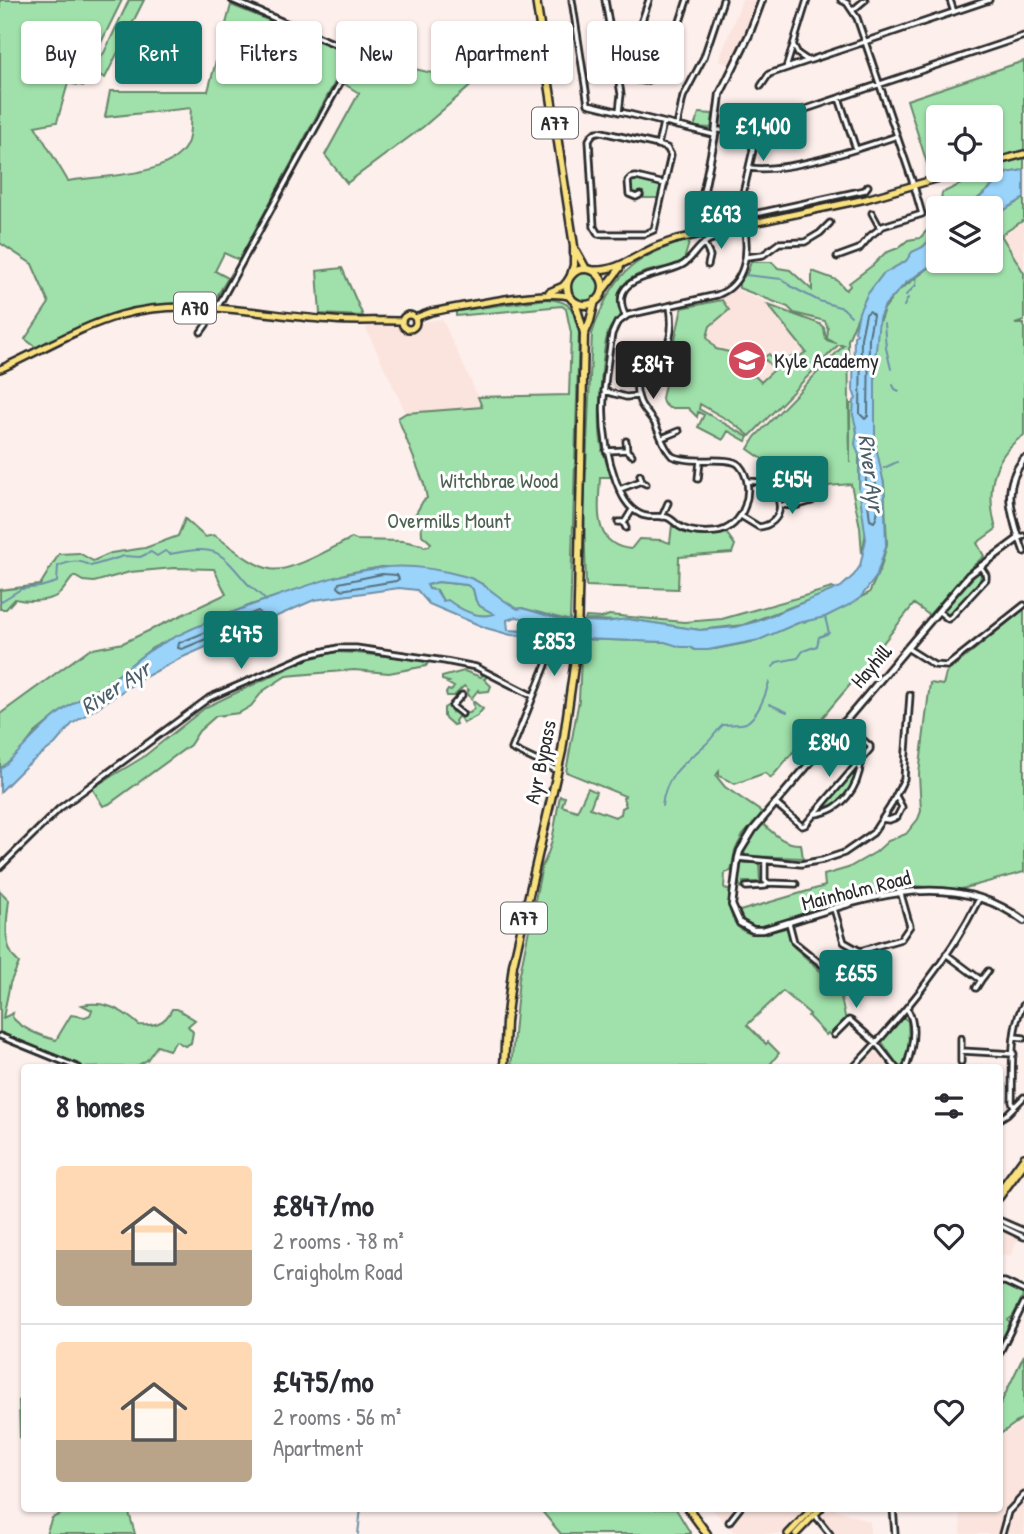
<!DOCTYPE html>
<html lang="en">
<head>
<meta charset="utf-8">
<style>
	body { margin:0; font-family:"Patrick Hand",sans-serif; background:#f7f7f7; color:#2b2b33; height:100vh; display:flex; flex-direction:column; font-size:26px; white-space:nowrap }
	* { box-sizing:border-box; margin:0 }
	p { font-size:23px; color:#7c7c81 }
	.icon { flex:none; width:38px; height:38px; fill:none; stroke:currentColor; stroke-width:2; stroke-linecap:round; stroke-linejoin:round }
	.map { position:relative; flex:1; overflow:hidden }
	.details { position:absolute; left:21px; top:1064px; width:982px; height:448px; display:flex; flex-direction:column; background:#fff; border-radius:7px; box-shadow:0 2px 5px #0004 }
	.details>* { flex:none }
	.banner { position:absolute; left:21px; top:21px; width:984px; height:63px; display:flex; gap:14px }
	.buttons { position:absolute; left:926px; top:105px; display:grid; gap:14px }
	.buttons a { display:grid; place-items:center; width:77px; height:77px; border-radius:7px; background:#fff; box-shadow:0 2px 5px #0004; font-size:35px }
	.price { position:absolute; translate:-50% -60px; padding:0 16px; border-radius:7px; background:#0f766e; color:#fff; font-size:23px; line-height:46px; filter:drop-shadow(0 2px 4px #0008) }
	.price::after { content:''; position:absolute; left:50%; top:42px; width:21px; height:16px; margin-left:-10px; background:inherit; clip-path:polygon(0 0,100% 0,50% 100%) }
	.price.selected { background:#222; color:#fff }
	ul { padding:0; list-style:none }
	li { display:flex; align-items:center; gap:21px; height:175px; padding:0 35px }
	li+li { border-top:2px solid #e1e1e2 }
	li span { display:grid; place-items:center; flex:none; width:196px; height:140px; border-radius:7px; color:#555 }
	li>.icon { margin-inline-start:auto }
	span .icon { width:84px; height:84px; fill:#fffc; stroke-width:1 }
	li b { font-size:30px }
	h2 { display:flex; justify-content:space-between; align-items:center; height:84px; padding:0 35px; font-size:30px }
	.pill { padding:0 24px; border-radius:7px; background:#fff; box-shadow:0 2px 5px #0004; font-size:24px; line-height:63px }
	.pill.selected { background:#0f766e; color:#fff }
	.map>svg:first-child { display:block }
	.built { fill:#fce4de }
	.green { fill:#a0e1ab; stroke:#66866b; stroke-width:2 }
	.water { fill:#9ad4fa; stroke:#6e90a7; stroke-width:2; fill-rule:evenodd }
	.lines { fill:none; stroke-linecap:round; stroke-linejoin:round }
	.shore { stroke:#576f7e; stroke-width:2 }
	.stream { stroke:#6e90a7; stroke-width:2 }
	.minor-casing { stroke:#2b2b2b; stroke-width:9 }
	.tertiary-casing { stroke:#2b2b2b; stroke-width:10 }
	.primary-casing { stroke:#2b2b2b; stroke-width:10 }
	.trunk-casing { stroke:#2b2b2b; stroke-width:11 }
	.minor { stroke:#fff; stroke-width:3.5 }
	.tertiary { stroke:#fff; stroke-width:4.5 }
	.primary { stroke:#fae180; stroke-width:5 }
	.trunk { stroke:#fae180; stroke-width:6 }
	.labels { text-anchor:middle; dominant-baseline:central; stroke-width:6; stroke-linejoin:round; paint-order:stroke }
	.shield { fill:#fff; stroke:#6b6b6b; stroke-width:2 }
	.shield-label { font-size:19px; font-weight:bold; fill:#2b2b2b }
	.poi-label { font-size:21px; fill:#2b2b2b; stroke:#fff; text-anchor:start }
	.park-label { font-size:21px; fill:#4e6251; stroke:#fff }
	.street-label { font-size:21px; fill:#2b2b2b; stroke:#fff }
	.water-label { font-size:23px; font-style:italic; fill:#4c5e69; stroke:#fff }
</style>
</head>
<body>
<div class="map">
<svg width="1024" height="1534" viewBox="0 0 1024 1534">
	<rect width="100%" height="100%" fill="#fdefec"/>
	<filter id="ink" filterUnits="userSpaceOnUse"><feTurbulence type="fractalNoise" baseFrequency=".0143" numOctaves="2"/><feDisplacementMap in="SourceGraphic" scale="14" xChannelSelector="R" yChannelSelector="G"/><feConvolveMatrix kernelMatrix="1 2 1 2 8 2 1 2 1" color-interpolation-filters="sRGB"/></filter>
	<g filter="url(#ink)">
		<!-- built -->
		<path class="built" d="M742,0H759L752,23L731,66L719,60Z
			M1024,221V273L1003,235Z
			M735,289L821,323L825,328L827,339L842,344L750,438L732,424L701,407L698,419L688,410H668L660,399L680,307L721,298Z
			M442,319L483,407L406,413L366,329L367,326L392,324L409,331L416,330L422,322Z
			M870,1053H879L890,1067H856Z
			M999,1227L1019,1236L1010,1257L999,1252Z
			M1024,1419V1534H961L960,1509L999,1508V1438Z
			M712,1509H809L784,1534H736Z
			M825,1509H836L870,1522V1534H834L822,1517V1512Z"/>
		<!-- green -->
		<path class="green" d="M0,0H122L93,59L68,83L57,122L35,126L68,181C100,175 176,178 188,141C191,131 190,118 191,108L105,117L110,91H208L231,5L344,51L349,56L239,260L224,253L215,271L228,278L214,301C189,307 164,303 139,308C104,313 69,333 37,348L25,339L49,303L32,264L0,243Z
			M129,0H144L105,78L91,71L84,86L73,84L104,53Z
			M356,55L474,83L423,127L347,183L325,155L359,93L341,82Z
			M1024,61V150L991,159L990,117H938V170H953L931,176L907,100Z
			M699,113L713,114L711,128L694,127Z
			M1024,158V170L1007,173L967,208H945L941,199L942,193L961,184L970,173L990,170L991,167Z
			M635,179L661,185L660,198H644L643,192L632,195L630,183Z
			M1024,198V220L1001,235L1024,273V321L1015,324H1024V435C991,457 986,492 996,529L977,543L984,556L970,569L929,615L914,604L849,686L771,778L765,773L735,784L719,776V771L716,776L725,787L763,813L743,835L735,850L731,871L725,873L724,888L731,891C726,912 735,936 759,934C769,934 778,929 787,928L794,947L839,988L846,1021L831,1036L828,1033L826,1035L808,1016L810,1014L783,991L747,1025L766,1044L768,1042L779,1053L768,1067L511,1068L519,978L542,866C554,846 555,819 560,796L565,797L562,806L577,811L588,788L596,792L590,808L615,817L621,814L622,808L626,806L623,798L625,796L566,772L579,700L582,639L665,642L690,647L695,650L715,649L751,642L798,623L821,617L869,593L881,567L887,544L884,483L874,449L875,345L878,326L884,309L897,292L938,261H990L991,218Z
			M938,218V231L927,243L906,261L883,274L867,295L848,340L850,463V403L854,404L859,455V483L866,532L862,554L860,527L851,484L804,488L748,449L755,437L844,345H838L750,436L733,423L700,404L699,409L748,437L746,441L728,431L723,440L698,427L704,415L698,412L697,417L688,408H669L663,403L662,398L682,308L722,300L729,310L710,326L707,337L716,349L729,352L752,377L755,376L761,382L774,370L766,360L762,362L760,360L769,354L785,374L796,366L790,358L794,355L797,358L806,352L768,305L820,324L824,328L826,340L836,343L827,339L828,329L825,321L794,313L788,307L739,288V282L747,273L751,262H772L778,268L790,270L812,290V271L837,280L846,290L850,286L849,283L873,265L885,253L898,248L908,240L920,238Z
			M690,240L683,263C661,270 622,269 619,299C618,305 621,310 621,316C616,319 613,323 610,328C601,346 598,419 601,441C603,453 607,465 611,477H600C599,507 591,545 631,549L639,539L661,540L670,543L672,525C685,537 710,539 725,531L735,545L732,553L679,557L678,589L586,586L584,511L592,334C610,278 632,255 690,240Z
			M342,268L363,316L320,314L317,271Z
			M570 286a15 15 0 1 1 30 0a15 15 0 1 1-30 0Z
			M547,299C572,301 574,309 579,332L570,621L522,608L518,609L505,603L482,584L429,570L382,567L348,573L251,605L192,629L152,648L112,680L63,710L35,733L19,753L0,769V714L88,650L123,643L226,594L214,569L174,568L130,572L94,582L83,581L74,576C68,582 65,589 59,594C50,602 27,602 15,599L6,609H0V590L40,585L59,554L79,553L93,561L111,553L145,548L178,536L185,519L205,537L214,535C231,546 251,565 270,569C289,574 334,547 352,538L356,540L403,541L422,545L424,547L429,546L431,543L422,535L421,516L415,515L423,501L427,498L424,484L398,418L406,413L482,407L478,397L569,395L571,333L566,309L562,306L456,316V311Z
			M979,571L981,575L980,581L950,614H945L943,611Z
			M438,582L467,585L473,589L476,601L480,606L495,614C479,620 461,610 448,601H443L437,590L429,589L426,584Z
			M832,588L836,590L743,625L700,630L627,619L623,621L585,620L586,617L602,618L609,615L684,622L722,619Z
			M1024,609V872L958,890L904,885L759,927C749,925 743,922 738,913L740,911L825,886L824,875L848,868L876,852L888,841L906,834L918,819L921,811L919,774L930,683L943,685L946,673Z
			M334,652C366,652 398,660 431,658L426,666L389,673L354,670L286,676L263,691L251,706L239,713L216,716L199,731L190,745L109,804L103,806L92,788L142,758L206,707L312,657Z
			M464,671L481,677L484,673L490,675L484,679L491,686L489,691L479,692L478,690L471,699L467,692L469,690L464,686L454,696H447L446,693L448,690L451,691L454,687L447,683L449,682L442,680V677Z
			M473,701L483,709L477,716L464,723L460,718L467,713H470L474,708Z
			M449,705L452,712L454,707L460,714L455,721L456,724L453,725L444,717V708Z
			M858,767C855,789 842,802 822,810Z
			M763,824C774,834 785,845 801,844L803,858L745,856L744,851L753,835Z
			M743,863H759L760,882H743V887L741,888L738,881L739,867Z
			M0,891L9,900C7,921 1,947 19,963L10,983L3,1018L13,1013L12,1017C23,1030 40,1036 56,1040L71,1015L85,1017L90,1015L92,1010L82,1005C103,1000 123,1010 139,1025C154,1026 165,1024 172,1009H177L195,1020L188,1026L193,1032L191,1043L185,1046L176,1041L169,1050L157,1046L147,1060L135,1067L79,1068L0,1036Z
			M903,1017L908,1021L909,1045L903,1066L899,1067L882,1042Z
			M1004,1284L1022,1293L1023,1296L1013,1316L1008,1320L1010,1324L999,1344V1285Z
			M1024,1355V1417L999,1435V1407Z
			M19,1401L24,1403V1440L20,1438Z
			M71,1509H128L135,1534H46L52,1518Z
			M540,1509H676L691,1534H561Z"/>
		<!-- water -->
		<path class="water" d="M1024,170V198L991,218L990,208H968L1007,173Z
			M938,231V260L906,283L885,305L879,318L875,362V442L884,484L886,546L876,577L860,598L851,604L825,617L798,623L759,640L708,650H695L690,647H681L665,642L582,639L558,634L533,636L511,635L486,628L429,604L417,590L399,588L314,600L183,657L141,679L72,724L55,744L25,767L0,792V769C22,751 39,728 62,711C77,699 96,691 112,680C126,670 139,656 154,648C192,626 236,611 277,596C310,585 344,572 379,568C406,564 438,569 464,576C485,581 499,600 518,609L522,608L562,620L606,622L627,619L700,630L736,627L758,621L841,587L854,575L860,566L866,539L859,488L860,458L855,444L857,431L853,415L854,401L856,399L853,390L854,336L857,334L855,331L859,312L867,295L883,274L906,261L912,252L923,247ZM438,582L467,585L473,589L476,601L480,606L494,614C478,619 461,610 448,600L443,601L436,590L429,589L427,585ZM516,617C528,618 539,625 550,629L544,632L508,630L507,620Z"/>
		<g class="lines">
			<!-- shore -->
			<path class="shore" d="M870,311L873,315L869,337L868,416L865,419L860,414L861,338L866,314Z
				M870,468C877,476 881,514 874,522L870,520L866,487V470Z
				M382,574L397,575L399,579L396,581L341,590L338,587L339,583Z
				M258,611L261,614L259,617L182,649L178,648L179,643Z"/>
			<!-- stream -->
			<path class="stream" d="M745,275L782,279L792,287L819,301L843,308L851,316
				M906,295L916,285L917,276
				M904,306L908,298
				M884,323L886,348L891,369
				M893,385L895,389L899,391
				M884,468L897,462
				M0,602L21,589L40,587L57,582L58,566C71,561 79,559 91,566L124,556L140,557L151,552L157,556L165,551L170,554C214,546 217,547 246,582C252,589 260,593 266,601
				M773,667L777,662L798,658L803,651L817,646L819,637L829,633L825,617
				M769,704L787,712
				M662,806C665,776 684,763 705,745C712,739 716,731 723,725C729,724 741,725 746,723C758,716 766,695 769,682
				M358,1534L361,1508"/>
			<defs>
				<path id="minor" d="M572,0L588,104L715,135
					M605,0L621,94L619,112
					M950,0L954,12
					M853,10L865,0
					M612,40L638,32L649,0
					M794,46L798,54L807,60
					M786,68L807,0
					M618,77L645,81L655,77L676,34L687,0
					M761,86L769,74L989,0
					M839,98L856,149
					M677,126L683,97L704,57L723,0
					M749,128L753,150L741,202C743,209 747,213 754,214L865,190L868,186
					M716,130L734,131L749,128L1024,36
					M658,145L667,148L671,155L654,230L645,234H598L594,227L589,140C592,134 595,131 602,132L658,145L663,123
					M749,168C788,173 858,149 897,136
					M640,195L636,197L629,194L628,181L631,178L636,177L665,184
					M872,213L880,228
					M704,243L710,256L708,265
					M747,257L763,255L779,243L805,242L820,233L830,223
					M837,257L859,249L870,236L883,226L922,214L914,186L857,18L847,3L841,0
					M670,306C672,319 673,337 665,349C654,368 628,369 639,399C641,408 649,414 654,422C660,433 663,447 672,456C692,465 729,455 739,465C758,486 744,530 715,532C703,533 689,533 679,526C675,523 671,518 666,517C657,515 649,519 640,514C627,508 621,494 616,481C597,429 603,388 612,334L617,323L628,315L717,295C747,284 749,251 744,225
					M217,308L352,61V54L349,50L232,0
					M625,315C607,274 660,277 682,265C692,260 696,248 706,242C710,239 717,238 722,236
					M201,332L206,325L213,309
					M642,347L654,359
					M604,391L626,397L638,396
					M662,438L679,431
					M626,441L627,451L632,455
					M606,451L627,450
					M640,475L642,482L646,484
					M698,479L700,461
					M620,489L641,481
					M781,505L795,506L812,501
					M741,516L759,527C785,524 786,494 764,483C759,481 752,482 747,481
					M662,517L668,503
					M618,522H623L626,528
					M624,523L632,510
					M1024,536L1019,538L1024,552
					M938,611L948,619L951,617L986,579V575L980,566
					M907,648L934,665L947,666L1024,605
					M549,652L546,665L512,749L558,771
					M462,714L452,706L462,695
					M775,803L802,826L805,825L870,749V746L843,722
					M816,814C843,810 858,788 861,762
					M882,819L889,820L897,817L902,807L896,796
					M738,858L801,864L823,860L844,853L873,833L890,807L904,779L910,695
					M765,861V881L769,883L796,884
					M0,867L60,808L209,698L308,655L338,648H356L445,661L476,667L533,696
					M746,887L765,886L769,883
					M834,909L844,942L860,951L901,939L910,926L900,891
					M789,923L794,942L831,972L837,968L842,969L861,991H866L877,976
					M946,954L981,980L976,988
					M981,980L988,971
					M834,1035L849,1020L851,1021L876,1043L896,1068
					M0,1036L79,1068
					M1015,1037L1024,1038
					M961,1038V1062
					M962,1051L1014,1054
					M853,1068C902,1016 947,963 979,899
					M906,1068C912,1050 918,1025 907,1009
					M1014,1106L1012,1102C1013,1075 1009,1026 1024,1004
					M999,1119L1007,1114L1024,1097
					M999,1220L1024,1231
					M999,1225L1024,1237
					M999,1282H1005L1024,1291
					M999,1354L1024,1303
					M893,1508L895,1534
					M815,1515L830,1534
					M729,1522L740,1508
					M1002,1534L1008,1512L1024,1495"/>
				<path id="tertiary" d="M695,235L715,135L720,94L749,35L762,0
					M1024,459C1003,485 1010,509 1019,538L969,575L753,830L740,851L738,858L732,905L740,923L753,930H763C847,906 944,860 1024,921"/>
				<path id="primary" d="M990,163L1024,154
					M592,270C617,271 630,259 651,249C659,245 669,242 678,239L866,199L967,170
					M549,292L563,286L569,279
					M602,292L620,268
					M402 322a7 7 0 1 1 14 0a7 7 0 1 1-14 0Z
					M415,318L431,312C461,307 546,288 571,297
					M0,369C40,351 79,327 121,315C186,296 266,316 333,320C356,322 379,320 402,321
					M999,1191L1024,1157
					M999,1198L1024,1164
					M788,1534L813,1508
					M796,1534L821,1508"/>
				<path id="trunk" d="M536,0L574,246V265L571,275
					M576,251L586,269
					M567 287a18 18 0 1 1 36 0a18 18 0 1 1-36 0Z
					M585,333L590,321L595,301
					M504,1068L506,1022L513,965L562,751L577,645L584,333L575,302
					M688,1508L707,1534"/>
			</defs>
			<!-- minor casing -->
			<use href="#minor" class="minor-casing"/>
			<!-- tertiary casing -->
			<use href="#tertiary" class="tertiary-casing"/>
			<!-- primary casing -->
			<use href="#primary" class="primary-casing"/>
			<!-- trunk casing -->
			<use href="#trunk" class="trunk-casing"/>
			<!-- minor -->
			<use href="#minor" class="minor"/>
			<!-- tertiary -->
			<use href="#tertiary" class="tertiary"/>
			<!-- primary -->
			<use href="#primary" class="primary"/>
			<!-- trunk -->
			<use href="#trunk" class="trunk"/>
		</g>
	</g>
	<!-- icons -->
	<defs>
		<symbol id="school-disc" viewBox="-11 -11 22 22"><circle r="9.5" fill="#d1495b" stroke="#fff"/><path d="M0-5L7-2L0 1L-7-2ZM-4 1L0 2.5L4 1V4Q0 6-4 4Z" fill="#fff"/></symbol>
	</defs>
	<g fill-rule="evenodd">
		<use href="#school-disc" x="725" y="338" width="44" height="44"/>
	</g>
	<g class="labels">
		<!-- shield labels -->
		<g class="shield">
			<rect x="532" y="107.5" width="46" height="31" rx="5"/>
			<rect x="174" y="292.5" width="42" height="31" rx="5"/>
			<rect x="501" y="902.5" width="46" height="31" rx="5"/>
		</g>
		<g class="shield-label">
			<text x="555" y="123">A77</text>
			<text x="195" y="308">A70</text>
			<text x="524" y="918">A77</text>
		</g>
		<!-- poi labels -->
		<g class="poi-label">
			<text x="774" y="360">Kyle Academy</text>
		</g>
		<!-- park labels -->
		<g class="park-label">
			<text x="499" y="480">Witchbrae Wood</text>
			<text x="449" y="520">Overmills Mount</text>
		</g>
		<!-- street labels -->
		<g class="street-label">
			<text transform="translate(871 666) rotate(-49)">Hayhill</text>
			<text transform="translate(540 762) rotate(-78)">Ayr Bypass</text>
			<text transform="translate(856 890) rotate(-14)">Mainholm Road</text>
		</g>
		<!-- water labels -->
		<g class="water-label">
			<text transform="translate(872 473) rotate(82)">River Ayr</text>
			<text transform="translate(115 687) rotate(-33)">River Ayr</text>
		</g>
	</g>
</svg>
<div class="buttons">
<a><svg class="icon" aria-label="locate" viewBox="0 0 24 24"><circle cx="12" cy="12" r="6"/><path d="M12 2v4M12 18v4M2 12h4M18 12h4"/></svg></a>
<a><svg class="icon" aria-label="layers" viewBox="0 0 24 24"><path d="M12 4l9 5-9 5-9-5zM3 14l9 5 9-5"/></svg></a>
</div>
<b class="price" style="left:763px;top:163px">£1,400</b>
<b class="price" style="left:721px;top:251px">£693</b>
<b class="price selected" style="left:653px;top:401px">£847</b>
<b class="price" style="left:792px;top:516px">£454</b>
<b class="price" style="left:241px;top:671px">£475</b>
<b class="price" style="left:554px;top:678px">£853</b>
<b class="price" style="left:829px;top:779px">£840</b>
<b class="price" style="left:856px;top:1010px">£655</b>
<div class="banner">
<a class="pill">Buy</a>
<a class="pill selected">Rent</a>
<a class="pill">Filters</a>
<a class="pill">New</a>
<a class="pill">Apartment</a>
<a class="pill">House</a>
</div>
<section class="details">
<h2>8 homes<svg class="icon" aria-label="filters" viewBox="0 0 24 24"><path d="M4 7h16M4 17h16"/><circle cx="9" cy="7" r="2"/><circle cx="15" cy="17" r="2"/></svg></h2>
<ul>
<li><span style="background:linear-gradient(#ffd9b3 60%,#b9a48a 0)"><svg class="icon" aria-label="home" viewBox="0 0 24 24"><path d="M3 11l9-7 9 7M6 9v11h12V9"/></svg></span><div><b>£847/mo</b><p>2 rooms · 78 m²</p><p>Craigholm Road</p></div><svg class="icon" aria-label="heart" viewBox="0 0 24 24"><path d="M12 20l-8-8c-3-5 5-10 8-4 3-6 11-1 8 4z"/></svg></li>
<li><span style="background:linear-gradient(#ffd9b3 70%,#b9a48a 0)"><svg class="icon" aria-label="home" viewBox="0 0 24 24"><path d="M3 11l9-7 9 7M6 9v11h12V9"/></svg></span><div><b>£475/mo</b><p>2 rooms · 56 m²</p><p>Apartment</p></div><svg class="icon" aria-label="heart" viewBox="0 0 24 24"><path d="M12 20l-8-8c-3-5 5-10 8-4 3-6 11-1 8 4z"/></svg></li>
</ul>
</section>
</div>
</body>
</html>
